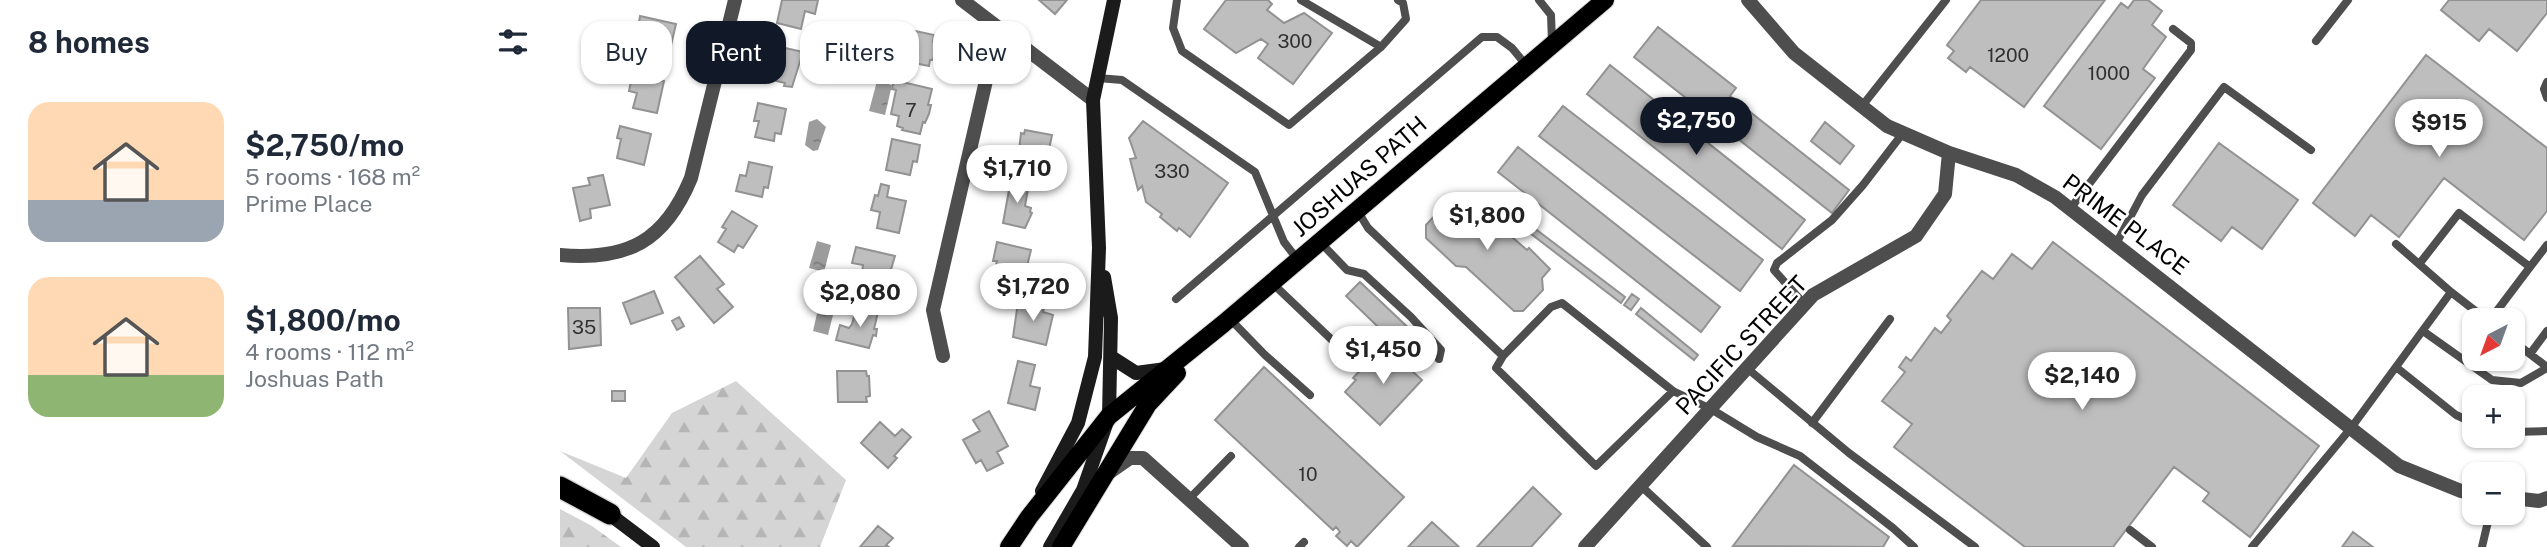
<!DOCTYPE html>
<html lang="en">
<head>
<meta charset="utf-8">
<style>
	body { margin:0; font-family:"Public Sans",sans-serif; background:#f6f6f7; color:#1f2937; height:100vh; display:flex; flex-direction:column; font-size:26px; white-space:nowrap }
	* { box-sizing:border-box; margin:0 }
	p { font-size:23px; color:#747a83 }
	.icon { flex:none; width:38px; height:38px; fill:none; stroke:currentColor; stroke-width:2; stroke-linecap:round; stroke-linejoin:round }
	.map { position:relative; flex:1; overflow:hidden }
	.drawer { display:flex; flex-direction:column; background:#fff; width:560px }
	.drawer>* { flex:none }
	.banner { position:absolute; left:21px; top:21px; width:665px; height:63px; display:flex; gap:14px }
	.needle { width:46px; rotate:221deg }
	.fabs { position:absolute; left:1902px; top:308px; display:grid; gap:14px }
	.fabs a { display:grid; place-items:center; width:63px; height:63px; border-radius:14px; background:#fff; box-shadow:0 2px 5px #0004; font-size:35px }
	.price { position:absolute; translate:-50% -60px; padding:0 16px; border-radius:24px; background:#fff; color:#222; font-size:23px; line-height:46px; filter:drop-shadow(0 2px 4px #0008) }
	.price::after { content:''; position:absolute; left:50%; top:42px; width:21px; height:16px; margin-left:-10px; background:inherit; clip-path:polygon(0 0,100% 0,50% 100%) }
	.price.selected { background:#111827; color:#fff }
	ul { padding:0; list-style:none }
	li { display:flex; align-items:center; gap:21px; height:175px; padding:0 28px }
	li span { display:grid; place-items:center; flex:none; width:196px; height:140px; border-radius:21px; color:#555 }
	li>.icon { margin-inline-start:auto }
	span .icon { width:84px; height:84px; fill:#fffc; stroke-width:1 }
	li b { font-size:30px }
	h2 { display:flex; justify-content:space-between; align-items:center; height:84px; padding:0 28px; font-size:30px }
	.tag { padding:0 24px; border-radius:21px; background:#fff; box-shadow:0 2px 5px #0004; font-size:24px; line-height:63px }
	.tag.selected { background:#111827; color:#fff }
	main { display:flex; flex:1; min-height:0 }
	.map>svg:first-child { display:block }
	.forest { fill:url(#forest-firs) }
	.water { fill:url(#water-ripples) }
	.building { fill:#bebebe; stroke:#929292; stroke-width:2 }
	.lines { fill:none; stroke-linecap:round; stroke-linejoin:round }
	.primary-casing { stroke:#dbdbdb; stroke-width:20 }
	.highway-casing { stroke:#dbdbdb; stroke-width:24 }
	.lane { stroke:#4e4e4e; stroke-width:8 }
	.street { stroke:#4e4e4e; stroke-width:14 }
	.secondary { stroke:#1b1b1b; stroke-width:14 }
	.primary { stroke:#000; stroke-width:18 }
	.highway { stroke:#000; stroke-width:21 }
	.labels { text-anchor:middle; dominant-baseline:central; stroke-width:5; stroke-linejoin:round; paint-order:stroke }
	.number-label { font-size:19px; fill:#303030 }
	.street-label { font-size:23px; fill:#000; stroke:#fff }
</style>
</head>
<body>
<main>
<section class="drawer">
<h2>8 homes<svg class="icon" aria-label="filters" viewBox="0 0 24 24"><path d="M4 7h16M4 17h16"/><circle cx="9" cy="7" r="2"/><circle cx="15" cy="17" r="2"/></svg></h2>
<ul>
<li><span style="background:linear-gradient(#ffd9b3 70%,#9aa5b1 0)"><svg class="icon" aria-label="home" viewBox="0 0 24 24"><path d="M3 11l9-7 9 7M6 9v11h12V9"/></svg></span><div><b>$2,750/mo</b><p>5 rooms · 168 m²</p><p>Prime Place</p></div></li>
<li><span style="background:linear-gradient(#ffd9b3 70%,#8fb573 0)"><svg class="icon" aria-label="home" viewBox="0 0 24 24"><path d="M3 11l9-7 9 7M6 9v11h12V9"/></svg></span><div><b>$1,800/mo</b><p>4 rooms · 112 m²</p><p>Joshuas Path</p></div></li>
</ul>
</section>
<div class="map">
<svg width="1987" height="547" viewBox="0 0 1987 547">
	<defs>
		<pattern id="forest-firs" width="22" height="20" patternUnits="userSpaceOnUse" patternTransform="scale(1.75)"><rect width="22" height="20" fill="#d5d5d5"/><path d="M5 1l3.5 6h-7zM16 11l3.5 6h-7z" fill="#b5b5b5"/></pattern>
		<pattern id="water-ripples" width="26" height="14" patternUnits="userSpaceOnUse" patternTransform="scale(1.75)"><rect width="26" height="14" fill="#9c9c9c"/><path d="M2 4q2-2 4 0t4 0M15 11q2-2 4 0t4 0" fill="none" stroke="#7d7d7d"/></pattern>
	</defs>
	<rect width="100%" height="100%" fill="#fff"/>
	<!-- forest -->
	<path class="forest" d="M176,381L286,480L260,547H126L0,451L66,478L112,413Z
		M0,509L32,526L61,547H0Z"/>
	<!-- water -->
	<path class="water" d="M317,81L332,85L325,115L309,111Z
		M257,119L266,127L258,150L253,151L245,145L249,122Z
		M257,241L271,245L264,272L249,268Z
		M261,296L277,299L268,335L253,331Z"/>
	<!-- building -->
	<path class="building" d="M222,0H258L255,14L245,11L241,29L217,23Z
		M479,0H507L495,14Z
		M666,0H708L712,4L707,10L724,23L744,13L772,33L733,84L698,58L708,44L701,39L676,53L644,29Z
		M1421,0H1545L1464,107L1410,67L1406,72L1388,58L1394,51L1387,45Z
		M1574,0H1588L1602,11L1592,25L1606,37L1583,69L1595,78L1541,149L1484,106L1561,3L1568,8Z
		M1889,0H1987V13L1957,51L1929,29L1919,41L1881,10Z
		M80,16L116,24L109,54L87,49L89,41L85,40L87,31L78,29Z
		M1098,27L1176,88L1170,96L1289,190L1272,213L1074,57Z
		M346,29L374,35L373,42L377,43L373,60H370L369,66L339,60Z
		M212,45L243,52L232,87L224,86L225,83L204,78Z
		M1866,55L1987,148V211L1964,240L1884,178L1839,237L1811,215L1795,236L1753,203Z
		M1050,65L1245,220L1222,249L1027,94Z
		M72,76L104,81L97,113L73,108L77,93L69,91Z
		M334,80L372,89L368,105H371L369,114L365,123L363,122L360,134L342,130L343,128L337,126L339,116L331,114L336,90L332,89Z
		M198,103L226,109L221,134L215,133L214,141L195,137L199,121H194Z
		M1003,106L1203,260L1180,291L979,136Z
		M583,121L668,183L630,237L619,228L617,231L600,217L602,214L586,202L582,186L578,190L570,159L576,158L569,138Z
		M1265,122L1294,146L1280,164L1251,141Z
		M60,126L91,134L84,165L57,158L61,139L57,138Z
		M465,130L492,135L486,164L458,159L461,133L464,134Z
		M332,139L360,145L357,162L353,161L350,175L326,170Z
		M1659,143L1738,200L1702,249L1672,227L1661,241L1613,205Z
		M958,147L1160,307L1141,332L938,172Z
		M189,162L212,167L208,188L204,187L202,197L176,191L180,175L186,176Z
		M43,175L50,205L30,209L31,218L20,221L13,188L30,185L28,178Z
		M451,179L469,183L465,206L471,208L470,212L472,213L465,228L443,223Z
		M321,184L329,186L327,197L346,201L339,233L317,228L320,212L311,210L315,195L318,196Z
		M893,196H904L967,250L969,248L990,269L982,278L983,290L963,311H954L906,267L896,266L866,238V225Z
		M940,202L1065,297L1061,303L936,207Z
		M172,211L197,226L183,248L178,245L174,252L158,242L166,229L162,227Z
		M437,242L471,250L467,266L460,264L456,282L433,276L437,261H433Z
		M1493,242L1759,446L1690,537L1643,501L1649,493L1614,467L1553,547H1465L1334,447L1352,424L1322,401L1345,372L1339,367L1346,357L1351,361L1375,328L1381,333L1391,320L1387,316L1422,271L1433,279L1452,254L1472,269Z
		M296,247L335,256L326,286L304,281L305,274L302,273L303,265L292,263Z
		M140,256L164,284L157,289L173,307L154,323L115,277Z
		M800,282L855,334L841,349L786,296Z
		M94,291L103,313L71,324L63,303Z
		M1072,294L1079,299L1071,310L1064,305Z
		M458,302L473,306L475,302L485,304L483,312L493,315L486,345L453,337Z
		M297,306L318,312L314,329H317L316,336L313,335L309,348L276,340L280,325L289,328L292,324Z
		M8,308H40L41,345L9,349Z
		M1081,308L1138,355L1134,360L1076,314Z
		M119,317L124,326L117,330L112,321Z
		M827,348L862,380L820,425L785,392L796,380L793,378L813,356L817,359Z
		M458,361L475,365L470,386L480,388L475,410L448,403Z
		M704,367L844,497L797,547L791,541L787,546L776,536L780,532L776,527L773,530L655,420Z
		M277,371H306L307,376H309L310,396L306,397L307,402H278Z
		M52,391H65V401H52Z
		M429,411L448,446L437,452L443,463L427,471L421,460L416,463L403,440L420,431L413,420Z
		M320,422L335,436L342,429L351,437L334,456L337,458L328,468L301,443Z
		M1234,465L1329,537L1323,547L1173,546Z
		M973,487L1001,514L971,547H917Z
		M872,522L899,547H848Z
		M318,526L333,538L326,545L329,547H300Z
		M1793,532L1813,547H1782Z"/>
	<g class="lines">
		<defs>
			<path id="primary" d="M449,547L469,517L549,416L663,324L1045,0
				M501,547L588,404L617,373"/>
			<path id="highway" d="M0,487L50,514"/>
		</defs>
		<!-- primary casing -->
		<use href="#primary" class="primary-casing"/>
		<!-- highway casing -->
		<use href="#highway" class="highway-casing"/>
		<!-- lane -->
		<path class="lane" d="M617,0L613,28L622,51L729,125L821,47L846,19L843,3L838,0
			M741,0L821,47
			M979,0L991,15L992,42
			M1756,41L1788,0
			M538,78L562,80L695,172L724,242L738,260
			M1987,82L1984,89L1987,98
			M1302,106L1386,0
			M1510,209L1631,50V43L1613,29
			M797,210L808,228L943,356L936,368L1036,466L1113,391L1151,409L1197,437L1240,456L1333,528L1354,547
			M760,242L787,270L804,274L851,317L881,350L879,359
			M1556,244L1582,195L1664,87L1751,150
			M1860,263L1899,213L1970,267L1930,320
			M1970,267L1987,245
			M712,283L792,359
			M1891,292L1927,320
			M616,299L922,37H937L952,48L966,65
			M1245,305L1214,270L1217,263L1272,220L1303,185L1343,133
			M670,319L705,355L750,395
			M1863,331L1932,380L1961,383L1987,368
			M1953,341L1987,367
			M1970,354L1987,331
			M943,356L991,307L1002,303L1113,391
			M1836,367L1896,415L1914,423
			M1188,369L1289,453L1415,547
			M1252,423L1330,319
			M1953,432L1987,431
			M1081,486L1147,547
			M630,498L671,456
			M1570,530L1592,547
			M739,547L744,542
			M1692,547L1791,428L1891,292L1836,244
			M1922,547L1930,513"/>
		<!-- street -->
		<path class="street" d="M402,0L533,100
			M1188,0L1234,53L1327,126L1389,153L1456,175L1495,197L1839,466L1901,491L1914,493
			M0,255C68,261 105,241 131,178L175,0
			M383,356L373,310L428,72L443,33
			M547,474L570,458H583L682,547
			M1953,498L1979,501L1987,498
			M1025,547L1253,295L1356,236L1385,194L1389,153"/>
		<!-- secondary -->
		<path class="secondary" d="M551,357L576,373L606,369
			M482,491L518,423L535,357L539,248L533,100L554,0
			M44,510L93,547
			M490,547L523,490L549,416L551,318L544,277"/>
		<!-- primary -->
		<use href="#primary" class="primary"/>
		<!-- highway -->
		<use href="#highway" class="highway"/>
	</g>
	<g class="labels">
		<!-- number labels -->
		<g class="number-label">
			<text x="735" y="41">300</text>
			<text x="1448" y="55">1200</text>
			<text x="1549" y="73">1000</text>
			<text x="351" y="110">7</text>
			<text x="612" y="171">330</text>
			<text x="24" y="327">35</text>
			<text x="748" y="474">10</text>
		</g>
		<!-- street labels -->
		<g class="street-label">
			<text transform="translate(799 176) rotate(-41)">JOSHUAS PATH</text>
			<text transform="translate(1566 224) rotate(37)">PRIME PLACE</text>
			<text transform="translate(1181 345) rotate(-47)">PACIFIC STREET</text>
		</g>
	</g>
</svg>
<div class="fabs">
<a><svg class="needle" viewBox="-14 -14 28 28"><path d="M0-13l5 13h-10z" fill="#e53935"/><path d="M0 13l5-13h-10z" fill="#747a83"/></svg></a>
<a>+</a>
<a>−</a>
</div>
<b class="price selected" style="left:1136px;top:157px">$2,750</b>
<b class="price" style="left:1879px;top:159px">$915</b>
<b class="price" style="left:457px;top:205px">$1,710</b>
<b class="price" style="left:927px;top:252px">$1,800</b>
<b class="price" style="left:473px;top:323px">$1,720</b>
<b class="price" style="left:300px;top:329px">$2,080</b>
<b class="price" style="left:823px;top:386px">$1,450</b>
<b class="price" style="left:1522px;top:412px">$2,140</b>
<div class="banner">
<a class="tag">Buy</a>
<a class="tag selected">Rent</a>
<a class="tag">Filters</a>
<a class="tag">New</a>
</div>
</div>
</main>
</body>
</html>
